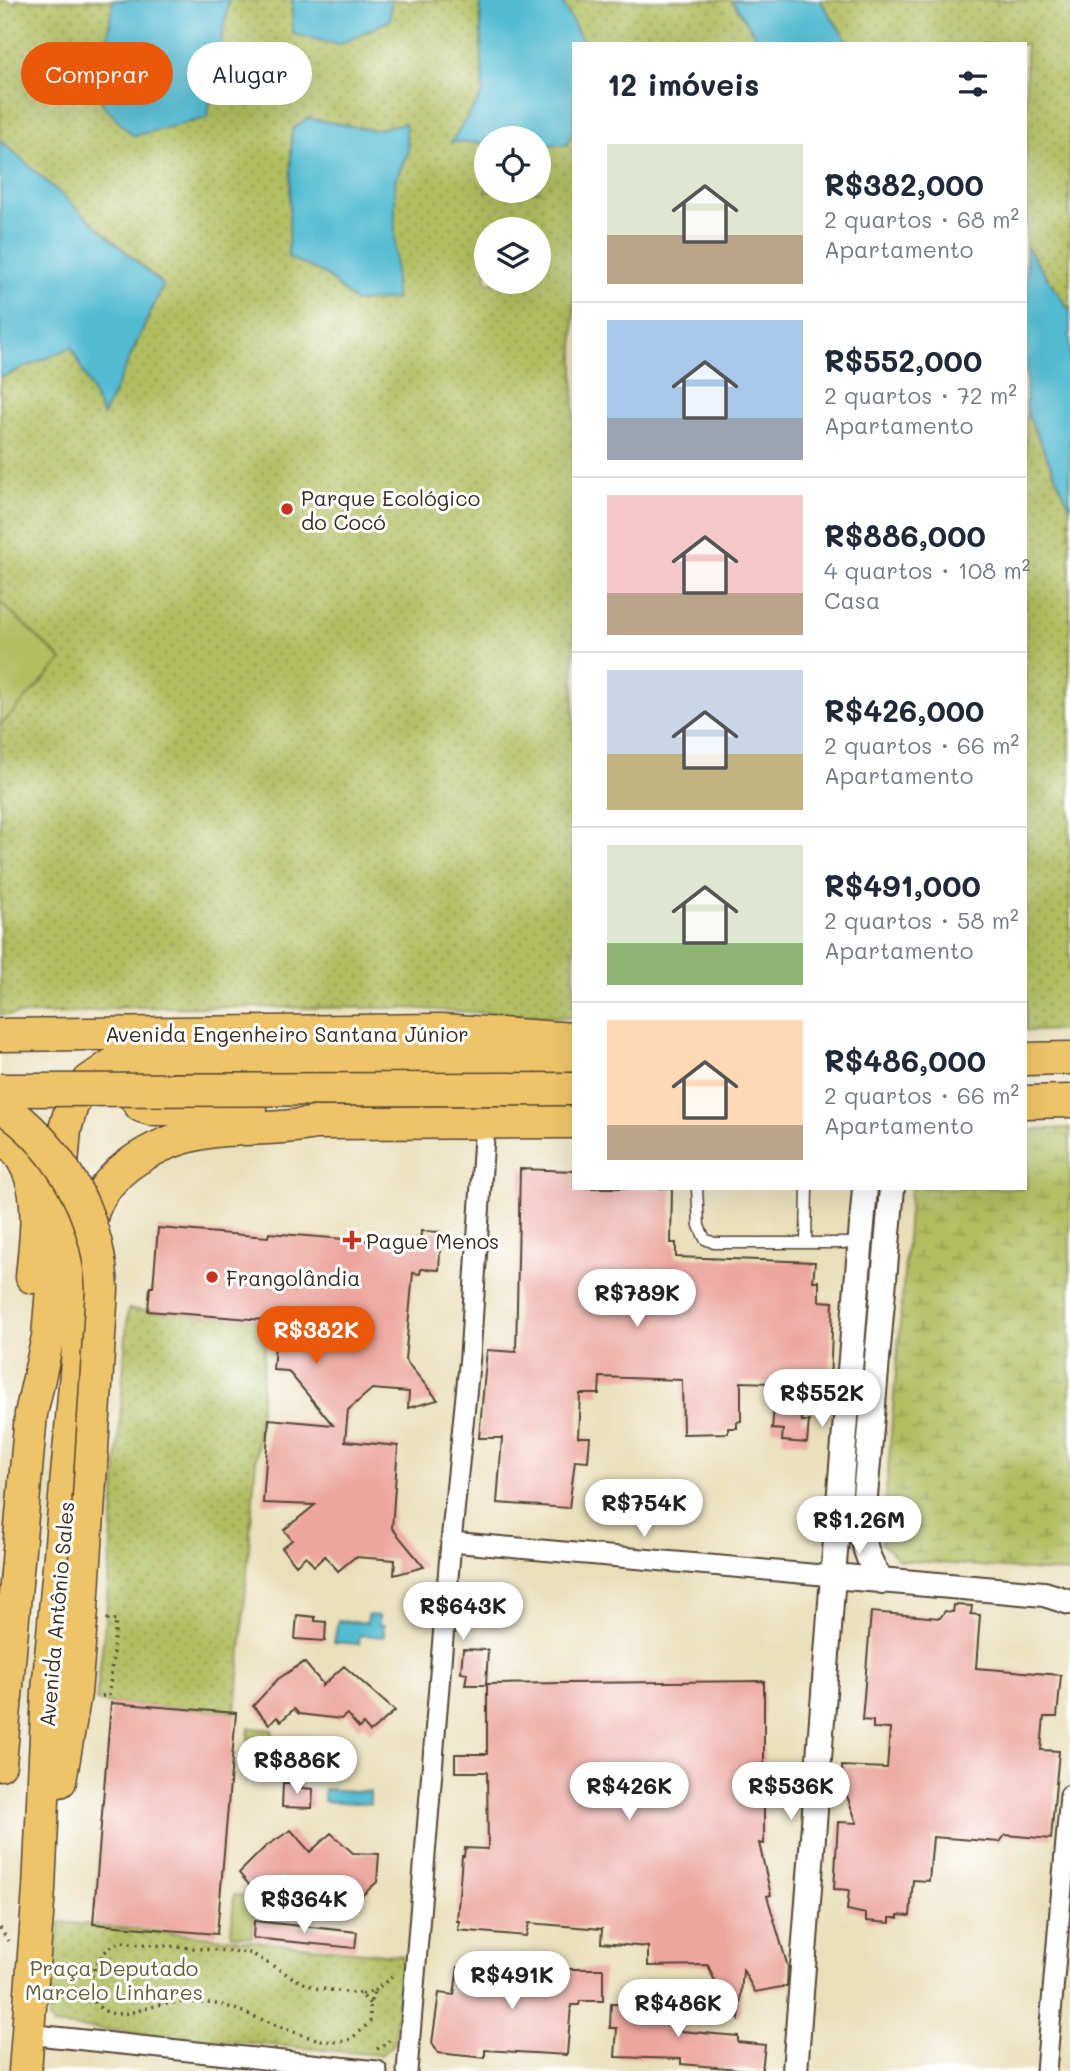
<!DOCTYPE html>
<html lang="pt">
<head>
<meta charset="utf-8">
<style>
	body { margin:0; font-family:Mali,sans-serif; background:#f2f2f3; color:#1f2937; height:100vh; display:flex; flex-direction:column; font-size:26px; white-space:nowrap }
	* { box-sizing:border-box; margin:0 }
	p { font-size:23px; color:#747a83 }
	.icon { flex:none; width:38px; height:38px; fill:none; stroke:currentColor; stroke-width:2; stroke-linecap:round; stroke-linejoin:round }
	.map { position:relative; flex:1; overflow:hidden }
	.side { position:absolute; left:572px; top:42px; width:455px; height:1148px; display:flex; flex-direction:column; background:#fff; border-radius:0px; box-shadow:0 7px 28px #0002 }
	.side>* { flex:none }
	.banner { position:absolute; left:21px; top:42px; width:446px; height:63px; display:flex; gap:14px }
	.fabs { position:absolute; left:474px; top:126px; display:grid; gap:14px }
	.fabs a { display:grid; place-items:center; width:77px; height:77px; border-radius:50%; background:#fff; box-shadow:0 7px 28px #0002; font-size:35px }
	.price { position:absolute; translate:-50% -60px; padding:0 16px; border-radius:24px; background:#fff; color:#222; font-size:23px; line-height:46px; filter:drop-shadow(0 2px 4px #0008) }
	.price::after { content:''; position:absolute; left:50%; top:42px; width:21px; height:16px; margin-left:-10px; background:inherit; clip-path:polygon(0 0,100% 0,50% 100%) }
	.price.active { background:#ea580c; color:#fff }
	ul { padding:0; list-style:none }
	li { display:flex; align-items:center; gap:21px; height:175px; padding:0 35px }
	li+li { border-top:2px solid #e0e1e3 }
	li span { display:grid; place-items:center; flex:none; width:196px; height:140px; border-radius:0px; color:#555 }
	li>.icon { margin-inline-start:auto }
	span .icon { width:84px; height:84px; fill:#fffc; stroke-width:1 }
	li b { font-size:30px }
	h2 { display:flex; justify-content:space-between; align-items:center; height:84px; padding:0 35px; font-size:30px }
	.chip { padding:0 24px; border-radius:32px; background:#fff; box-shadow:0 7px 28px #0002; font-size:24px; line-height:63px }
	.chip.active { background:#ea580c; color:#fff }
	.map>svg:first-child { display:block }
	.green { fill:url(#green-dots); stroke:#76743f; stroke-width:2; fill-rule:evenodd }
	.wetland { fill:url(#wetland-marsh); stroke:#76743f; stroke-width:2 }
	.pitch { fill:#b1be60; stroke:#76743f; stroke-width:2 }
	.water { fill:#53bbd1; stroke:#477278; stroke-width:2 }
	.building { fill:#eca69e }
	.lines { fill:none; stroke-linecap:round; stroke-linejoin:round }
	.service-casing { stroke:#554535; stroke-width:13 }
	.minor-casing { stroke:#554535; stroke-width:23 }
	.tertiary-casing { stroke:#554535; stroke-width:28 }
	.primary-casing { stroke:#554535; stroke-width:35 }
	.path { stroke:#554535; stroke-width:3.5; stroke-dasharray:2 5; stroke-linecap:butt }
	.service { stroke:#fff; stroke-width:10 }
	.minor { stroke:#fff; stroke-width:19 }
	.tertiary { stroke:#fff; stroke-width:24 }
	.primary { stroke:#efc469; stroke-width:32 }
	.primary-bridge-casing { stroke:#554535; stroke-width:35; stroke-linecap:butt }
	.primary-bridge { stroke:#efc469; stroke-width:32 }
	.poi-dot { fill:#c8321e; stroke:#fff; stroke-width:2.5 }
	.labels { text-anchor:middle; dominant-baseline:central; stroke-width:6; stroke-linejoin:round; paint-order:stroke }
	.poi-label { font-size:21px; fill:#3b2a1e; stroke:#fff; text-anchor:start }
	.street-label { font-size:21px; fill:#3b2a1e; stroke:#fff }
	.park-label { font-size:21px; fill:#645e35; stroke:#fff }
</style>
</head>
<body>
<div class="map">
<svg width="1070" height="2071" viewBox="0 0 1070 2071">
	<defs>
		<pattern id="green-dots" width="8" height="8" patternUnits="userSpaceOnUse" patternTransform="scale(1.75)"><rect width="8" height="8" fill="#b1be60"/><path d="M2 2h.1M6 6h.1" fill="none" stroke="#919b4f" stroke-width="1.8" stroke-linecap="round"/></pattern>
		<pattern id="wetland-marsh" width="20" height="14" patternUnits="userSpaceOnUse" patternTransform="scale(1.75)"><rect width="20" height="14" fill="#b1be60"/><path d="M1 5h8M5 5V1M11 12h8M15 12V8" fill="none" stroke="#919b4f"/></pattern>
	</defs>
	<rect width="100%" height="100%" fill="#fff"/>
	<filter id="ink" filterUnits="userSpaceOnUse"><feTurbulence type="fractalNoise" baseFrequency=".0143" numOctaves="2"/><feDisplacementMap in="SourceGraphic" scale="14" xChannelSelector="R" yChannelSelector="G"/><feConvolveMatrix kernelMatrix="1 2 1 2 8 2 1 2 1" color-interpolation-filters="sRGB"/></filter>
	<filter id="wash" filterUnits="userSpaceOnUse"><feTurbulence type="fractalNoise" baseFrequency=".00686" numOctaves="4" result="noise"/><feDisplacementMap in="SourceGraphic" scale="28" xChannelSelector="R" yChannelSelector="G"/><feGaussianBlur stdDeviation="1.57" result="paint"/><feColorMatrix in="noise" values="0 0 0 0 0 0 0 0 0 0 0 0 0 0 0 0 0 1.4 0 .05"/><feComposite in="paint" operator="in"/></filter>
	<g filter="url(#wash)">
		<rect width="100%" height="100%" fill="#e9dfba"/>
		<!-- green -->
		<path class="green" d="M0,0H8L14,4L16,0H113L105,58L229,2V0H292L293,34L390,20L391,0H480L483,93L452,141L486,143V191H539V144H567L574,127V1018L404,1008L126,1007L77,1013L0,1015V726L62,660L0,602V378L72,347L103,415L163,286L0,140ZM307,118L372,130L405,123L408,152L395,181V298L355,302L325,274ZM486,229H539V282H486Z
			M561,0H732L761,44H584Z
			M820,0H1070V311L1026,246V44H849Z
			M1026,411L1070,507V1030L1026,1031Z
			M128,1309L267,1320L236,1713L105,1703L96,1701L106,1615Z
			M60,1922L403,1956L395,2043L381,2055L53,2025L49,2019Z"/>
		<!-- wetland -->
		<path class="wetland" d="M1070,1128V1573L899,1560L882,1544L911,1188H1026V1130Z"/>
		<!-- pitch -->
		<path class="pitch" d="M0,602L62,660L0,726Z
			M249,1728L273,1730L270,1769L246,1768Z
			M234,1895L256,1897L252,1937L231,1935Z"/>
		<!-- water -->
		<path class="water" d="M113,0H229L207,118L133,136L104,106L89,74L105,58Z
			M292,0H391L390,20L339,45L293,34Z
			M480,0H561L584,44H574V127L567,145L539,144V138H486V143L451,142L483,93Z
			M732,0H820L849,44H761Z
			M307,118L372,130L405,123L408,152L395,181V299L355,302L325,274L288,257L292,130Z
			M0,140L163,285L103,416L72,347L0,378Z
			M1026,246L1070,311V507L1026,411Z
			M368,1615L379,1616V1625H384V1637L360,1635L359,1644L334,1642L338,1621L367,1623Z
			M324,1789L370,1792V1804L324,1801Z"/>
		<g id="blocks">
			<!-- building -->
			<path class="building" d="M520,1169L574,1171V1188H672L671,1243H676V1257L815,1262L813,1281H819V1301L833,1302L830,1385L805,1384L802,1421H809L807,1443L782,1441L783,1430L772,1429L776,1383L741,1382V1421L737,1422V1428H728V1433L683,1434L682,1380L600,1377L599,1394H580L578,1437H590L588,1461L575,1460L569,1508L497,1503L502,1438H479L487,1350L516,1352Z
				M158,1228L268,1237L269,1233L420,1245L421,1231L441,1232L439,1270L421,1269L420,1274L413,1273L405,1360L438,1400L408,1408L409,1392L372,1389L348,1410L345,1441L398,1446L392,1528L424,1567L394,1575L395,1560L355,1557L338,1571L325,1556L314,1566L306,1556L296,1565L282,1548L292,1540L284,1530L315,1505L263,1503L269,1419L333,1425L288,1371L273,1370L277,1321L148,1311L150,1287H153Z
				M954,1605L972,1606L971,1614L980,1615L976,1668L1061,1675L1057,1717H1044L1041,1750L1059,1751L1051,1839L1005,1835L1000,1842L933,1837L929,1881L913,1880L910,1916L898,1915V1918H890V1923L866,1921V1914L847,1910L849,1890L834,1889L838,1822L857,1823L844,1788L842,1766L887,1768L890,1729L873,1728V1721L862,1720L871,1612L940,1618L945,1611L953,1612Z
				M297,1615L315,1617V1621L326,1622L325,1641L295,1639Z
				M463,1649L488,1650L486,1685H465L467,1673L461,1672Z
				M304,1662L322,1683V1686L344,1666L395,1711L370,1732L363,1724L359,1728L347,1714L341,1719L299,1714L294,1709L281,1721L277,1717L269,1724L253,1706L278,1679Z
				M764,1681V1844L759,1843L771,1895L767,1896L788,1967L787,1986L755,1992L743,1970L739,2019L723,1986L718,1989L708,1965L648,1966V1947L601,1943L602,1929L529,1923L526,1936L458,1930L459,1921H457L462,1856H464L465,1848L488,1849L487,1772H455V1754H487V1684Z
				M111,1703L236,1713L217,1934L93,1924Z
				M283,1783H302V1788L313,1789L312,1808L282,1807Z
				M291,1830L310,1852L331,1833L353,1853L379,1854L377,1882L357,1900L350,1892L346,1895L334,1881L328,1886L286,1882L281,1877L259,1896L239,1873L265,1847Z
				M254,1921L357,1932L355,1948L253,1938Z
				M458,1967H503L502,1976L545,1979V1969H603V2001H580L579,2005H571L567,2055L485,2050V2058L438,2053L432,2043L439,1993L454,1995Z
				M611,2004L683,2005L680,2031L738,2036V2042L765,2045L762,2071L681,2064V2059L615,2057L617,2028H610Z"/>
		</g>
	</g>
	<g filter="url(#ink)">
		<use href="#blocks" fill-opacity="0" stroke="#554535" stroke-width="2"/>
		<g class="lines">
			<defs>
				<path id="service" d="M697,1188L699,1226L705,1239L714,1243H858
					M806,1243L807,1188"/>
				<path id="minor" d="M451,1542L833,1576
					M27,2034L377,2071
					M407,2071L451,1542L470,1356L485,1122
					M1046,2071L1070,1795"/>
				<path id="tertiary" d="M833,1576L1044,1594L1070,1602
					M882,1581C867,1560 862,1544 863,1519L892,1188
					M795,2071L833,1576L865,1188"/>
				<path id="primary" d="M0,1035L441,1030L574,1039
					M1026,1059L1070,1058
					M149,1073C138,1078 135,1082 132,1094L141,1106L150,1109H251
					M1026,1102L1070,1101
					M0,1133C47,1173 37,1221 32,1277
					M0,1764L31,1414L48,1337L65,1129L72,1105L89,1081L112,1065L141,1056H273L335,1061L574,1060
					M60,1781L75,1693L82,1609
					M25,2071L39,1889L48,1691L86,1259C88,1243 88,1226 93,1211C111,1161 174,1134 224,1130C254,1128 284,1129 315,1123L574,1122"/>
			</defs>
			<!-- service casing -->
			<use href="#service" class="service-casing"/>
			<!-- minor casing -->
			<use href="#minor" class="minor-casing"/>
			<!-- tertiary casing -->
			<use href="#tertiary" class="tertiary-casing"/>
			<!-- primary casing -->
			<use href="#primary" class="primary-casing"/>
			<!-- path -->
			<path class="path" d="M102,1696H109L116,1620L108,1619V1621
				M0,1928L8,1941
				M374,1991L394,1975
				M362,1994L374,1991L370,2004V2021C365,2027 357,2035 350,2039C325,2053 252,2012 222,2005C206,2002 185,2002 168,2003C150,2005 123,2020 105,2011C77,1997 93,1953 119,1942L251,1953L295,1979L315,1988L361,1994L370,2004
				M377,2049L388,2042L389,2040"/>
			<!-- service -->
			<use href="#service" class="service"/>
			<!-- minor -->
			<use href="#minor" class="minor"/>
			<!-- tertiary -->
			<use href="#tertiary" class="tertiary"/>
			<!-- primary -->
			<use href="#primary" class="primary"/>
			<defs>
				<path id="primary-bridge" d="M0,1090L574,1089
					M0,1105C61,1146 99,1216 102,1289L82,1609"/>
			</defs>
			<!-- primary-bridge casing -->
			<use href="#primary-bridge" class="primary-bridge-casing"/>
			<!-- primary-bridge -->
			<use href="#primary-bridge" class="primary-bridge"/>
		</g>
	</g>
	<!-- markers -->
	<g class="poi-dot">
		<circle cx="287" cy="509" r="7"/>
		<path d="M348.5 1229.5h7v7h7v7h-7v7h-7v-7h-7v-7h7z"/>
		<circle cx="212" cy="1277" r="7"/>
	</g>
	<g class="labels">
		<!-- poi labels -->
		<g class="poi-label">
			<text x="301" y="497">Parque Ecológico<tspan x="301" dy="24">do Cocó</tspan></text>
			<text x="366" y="1240">Pague Menos</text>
			<text x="226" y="1277">Frangolândia</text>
		</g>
		<!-- street labels -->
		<g class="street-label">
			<text x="287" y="1033">Avenida Engenheiro Santana Júnior</text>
			<text transform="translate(56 1614) rotate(-85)">Avenida Antônio Sales</text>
		</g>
		<!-- park labels -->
		<g class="park-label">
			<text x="114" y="1967">Praça Deputado<tspan x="114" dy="24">Marcelo Linhares</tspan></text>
		</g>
	</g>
</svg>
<div class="fabs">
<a><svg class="icon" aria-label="locate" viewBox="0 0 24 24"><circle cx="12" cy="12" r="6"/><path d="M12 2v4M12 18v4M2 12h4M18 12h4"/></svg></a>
<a><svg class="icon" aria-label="layers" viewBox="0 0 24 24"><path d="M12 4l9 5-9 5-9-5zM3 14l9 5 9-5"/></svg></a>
</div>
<b class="price" style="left:637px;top:1329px">R$789K</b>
<b class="price active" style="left:316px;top:1366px">R$382K</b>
<b class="price" style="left:822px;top:1429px">R$552K</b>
<b class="price" style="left:644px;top:1539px">R$754K</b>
<b class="price" style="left:859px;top:1556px">R$1.26M</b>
<b class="price" style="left:463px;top:1642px">R$643K</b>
<b class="price" style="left:297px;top:1796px">R$886K</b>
<b class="price" style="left:629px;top:1822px">R$426K</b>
<b class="price" style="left:791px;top:1822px">R$536K</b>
<b class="price" style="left:304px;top:1935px">R$364K</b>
<b class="price" style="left:512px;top:2011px">R$491K</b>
<b class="price" style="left:678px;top:2039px">R$486K</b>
<div class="banner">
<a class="chip active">Comprar</a>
<a class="chip">Alugar</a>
</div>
<section class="side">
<h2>12 imóveis<svg class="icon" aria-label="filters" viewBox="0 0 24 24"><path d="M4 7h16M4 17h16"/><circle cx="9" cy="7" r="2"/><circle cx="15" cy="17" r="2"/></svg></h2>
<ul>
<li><span style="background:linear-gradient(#dfe7d0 65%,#b9a48a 0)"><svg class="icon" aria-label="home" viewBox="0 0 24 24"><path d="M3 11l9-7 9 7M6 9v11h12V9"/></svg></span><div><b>R$382,000</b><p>2 quartos · 68 m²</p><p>Apartamento</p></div></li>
<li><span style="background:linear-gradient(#a9c7e8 70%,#9aa5b1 0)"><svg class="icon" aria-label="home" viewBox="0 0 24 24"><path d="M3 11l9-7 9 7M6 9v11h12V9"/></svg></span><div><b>R$552,000</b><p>2 quartos · 72 m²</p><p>Apartamento</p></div></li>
<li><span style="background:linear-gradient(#f6c9c9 70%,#b9a48a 0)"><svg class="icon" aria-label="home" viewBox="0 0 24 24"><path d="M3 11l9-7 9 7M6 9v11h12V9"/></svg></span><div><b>R$886,000</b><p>4 quartos · 108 m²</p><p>Casa</p></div></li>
<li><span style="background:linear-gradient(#c9d6e8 60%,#c2b280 0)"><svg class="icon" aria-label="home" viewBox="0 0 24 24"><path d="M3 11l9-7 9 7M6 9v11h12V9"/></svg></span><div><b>R$426,000</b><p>2 quartos · 66 m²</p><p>Apartamento</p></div></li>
<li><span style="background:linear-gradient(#dfe7d0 70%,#8fb573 0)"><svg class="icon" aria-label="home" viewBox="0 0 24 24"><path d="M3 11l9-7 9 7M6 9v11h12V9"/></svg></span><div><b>R$491,000</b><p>2 quartos · 58 m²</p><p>Apartamento</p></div></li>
<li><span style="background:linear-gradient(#ffd9b3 75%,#b9a48a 0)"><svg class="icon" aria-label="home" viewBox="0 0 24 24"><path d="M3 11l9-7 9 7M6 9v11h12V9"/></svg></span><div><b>R$486,000</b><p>2 quartos · 66 m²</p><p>Apartamento</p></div></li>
</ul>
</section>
</div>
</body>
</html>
